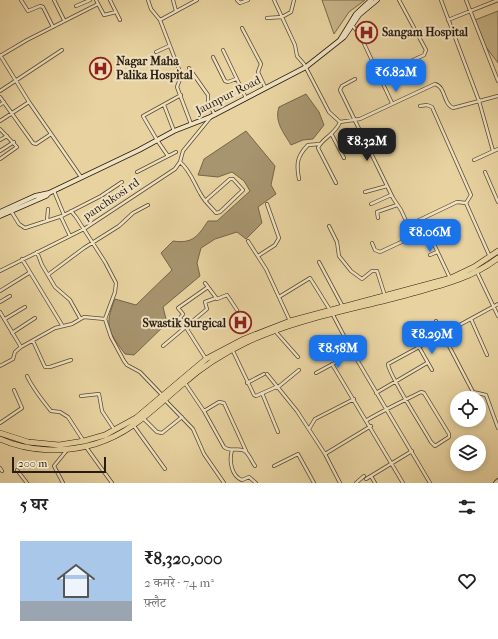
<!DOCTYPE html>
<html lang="hi">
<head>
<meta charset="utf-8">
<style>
	body { margin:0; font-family:"IM FELL French Canon","Noto Serif Devanagari",serif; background:#f6f6f6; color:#222; height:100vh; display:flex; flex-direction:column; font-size:15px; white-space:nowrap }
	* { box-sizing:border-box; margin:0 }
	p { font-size:13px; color:#767676 }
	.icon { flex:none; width:22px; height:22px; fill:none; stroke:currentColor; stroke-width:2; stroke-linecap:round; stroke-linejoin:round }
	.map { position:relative; height:483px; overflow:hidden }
	.panel { display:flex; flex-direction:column; background:#fff; flex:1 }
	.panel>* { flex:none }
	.tools { position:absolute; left:450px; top:391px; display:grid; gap:8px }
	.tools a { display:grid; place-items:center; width:36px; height:36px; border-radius:50%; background:#fff; box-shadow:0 2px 6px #0003; font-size:20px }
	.scale { position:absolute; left:12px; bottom:10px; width:94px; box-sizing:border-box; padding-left:4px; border:2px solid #281c10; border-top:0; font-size:11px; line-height:14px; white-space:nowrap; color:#281c10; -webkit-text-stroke:3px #f0e2c1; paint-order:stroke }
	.price { position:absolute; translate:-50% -34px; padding:0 9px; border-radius:8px; background:#1a73e8; color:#fff; font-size:13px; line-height:26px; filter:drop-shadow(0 1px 2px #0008) }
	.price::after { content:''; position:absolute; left:50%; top:24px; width:12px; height:9px; margin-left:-6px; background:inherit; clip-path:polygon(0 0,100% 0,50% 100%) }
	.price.selected { background:#222; color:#fff }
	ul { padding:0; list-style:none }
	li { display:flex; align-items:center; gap:12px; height:100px; padding:0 20px }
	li+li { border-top:1px solid #e0e0e0 }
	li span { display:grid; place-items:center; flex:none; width:112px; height:80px; border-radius:0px; color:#555 }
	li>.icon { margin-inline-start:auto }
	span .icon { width:48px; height:48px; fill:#fffc; stroke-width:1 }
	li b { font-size:17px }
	h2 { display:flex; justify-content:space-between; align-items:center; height:48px; padding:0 20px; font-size:17px }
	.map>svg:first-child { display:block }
	.green { fill:#c7b488; stroke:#78684c }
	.water { fill:#a7956f; stroke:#746549 }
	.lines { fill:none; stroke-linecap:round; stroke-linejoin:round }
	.street-casing { stroke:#584a34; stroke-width:4 }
	.secondary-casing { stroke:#281c10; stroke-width:5.5 }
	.highway-casing { stroke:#281c10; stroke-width:6 }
	.street { stroke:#f0e2c1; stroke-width:2.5 }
	.secondary { stroke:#f0e2c1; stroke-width:4 }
	.highway { stroke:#e8d3a0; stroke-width:5 }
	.labels { text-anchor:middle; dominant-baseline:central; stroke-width:4; stroke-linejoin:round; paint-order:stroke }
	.poi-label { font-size:12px; font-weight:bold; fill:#281c10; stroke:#f0e2c1; text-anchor:start }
	.street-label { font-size:12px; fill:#281c10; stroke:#f0e2c1 }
</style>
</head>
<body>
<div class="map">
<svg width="498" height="483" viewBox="0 0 498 483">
	<rect width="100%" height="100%" fill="#e8d3a0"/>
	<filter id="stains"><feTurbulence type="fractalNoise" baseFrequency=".005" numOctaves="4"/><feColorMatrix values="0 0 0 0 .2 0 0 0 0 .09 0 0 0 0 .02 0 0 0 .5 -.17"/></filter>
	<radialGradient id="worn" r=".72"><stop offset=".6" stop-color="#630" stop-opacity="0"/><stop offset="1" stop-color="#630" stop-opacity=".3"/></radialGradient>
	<!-- green -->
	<path class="green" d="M322,0H365L349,12L334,34Z
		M498,11V63L483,43L475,20Z"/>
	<!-- water -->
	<path class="water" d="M306,94L319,112L324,125L313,139L303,140L291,145C284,133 274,122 279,107Z
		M246,131L275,166L271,185L276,194L258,207L262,223L246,239L237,232L215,239L201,248L197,263L200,276L163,307L167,323L134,355L125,354C108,331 104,326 115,299L136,305L172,270L161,253L173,241C193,244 198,236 208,221H217L250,191L244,181L232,172L218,177L198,175L204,159Z"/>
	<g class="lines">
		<defs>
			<path id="street" d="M21,0L28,11L40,6L43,7L53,27
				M54,0L64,20
				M96,0L104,15L116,12
				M110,0L120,20
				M148,0L151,9L160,20L180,72V79L177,87L191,124
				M173,0L176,11
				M237,0L240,3L248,0
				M274,0L295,45L297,56L304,64L329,112L340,122L360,119L435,84C446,87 443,104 453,108L498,96
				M399,0L426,50L424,55L409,62
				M441,0L479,101L493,151
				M466,0L498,81
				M76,6L90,0
				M267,18L282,17L291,12L294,0
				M160,20L197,0
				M448,20L498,0
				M352,25L360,35L392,103
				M242,28L261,64L258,72L265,87
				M223,50L246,98
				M156,52L169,46
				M0,55L29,102L81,177
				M0,56L27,40L98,4
				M213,57L225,81L228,82L236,79
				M189,68L208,95V102L215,115
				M355,79L342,86L340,90L393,198L401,210L407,223L411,224L457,202L466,203L490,257
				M0,91L62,50
				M0,97L33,143L36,144L51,134
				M0,105L4,102
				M164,105L174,131
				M420,106L427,105L432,107L471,195L466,203
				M0,121L29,102
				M0,129L17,147L0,159
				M332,135L344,158
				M0,140L7,136
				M0,151L14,142
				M168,156L157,140L143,116L181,95
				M474,160L498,149
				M180,162C190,170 194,183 200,193C204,201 211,207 216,213L220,212L243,190L233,179H230L205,201
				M137,172L176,152
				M485,172L498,202
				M299,179C296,164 297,156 308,145L320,144
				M336,183L318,148C322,138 335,135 340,122
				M54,191L64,215
				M365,192L387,186
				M371,204L391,195
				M11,211L19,224L25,228L62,216L101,196L122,182
				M71,211L76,217L105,262L116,283L115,292L105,319L111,337L124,361L127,365L140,372L162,395
				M61,217L70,236
				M378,218L377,212L397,205
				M422,219L450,278
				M47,221L48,209
				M329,226L337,242L339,256L351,271L362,279L372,271H377L385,296
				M248,241L266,269L290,321
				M372,243L375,250L380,252L427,230
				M37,252L42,265L55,287L70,300L80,318
				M430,255L437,252
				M258,256L275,245L279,238L267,204
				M22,259L62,325
				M319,262L343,307
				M0,271L84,229L175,169L180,162L183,151L210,118
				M477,272L498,316
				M49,274L84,248L119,226L133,213L148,205
				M205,283L217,299L227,295L237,310
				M0,291L29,273
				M279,297L310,278L330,310
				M0,302L10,296
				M0,312L21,347L55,328L72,324L84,317L105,319
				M333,315L353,353L430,483
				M5,319L25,307
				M471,319L487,355
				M436,321L473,392L486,395L498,428
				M275,331L298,357
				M12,333L35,318
				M33,341L45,367H50L71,360
				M163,346L207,309L205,302L216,298
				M419,347L432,370
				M232,349L254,395L256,396L276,387
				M206,359L180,318L183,314L178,308L208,287
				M332,364L403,483
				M0,366L13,359L15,352L21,347
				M316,373L353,353
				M267,374L297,411L325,454L371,426
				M27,376C33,389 42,400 51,411L60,412L68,417L83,440
				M185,383L204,411L224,447C231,453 240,446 246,452C250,456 252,462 255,466
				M247,383L264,374
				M277,388L299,370
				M262,393L278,432
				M376,393L427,363
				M81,396L99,394L102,411L114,429
				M165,400L193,429L204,454L224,483
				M204,411L219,402L224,403L246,451
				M144,419L157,432L162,433L182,417
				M367,420C384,410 403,401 421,392L424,393L449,434V437L435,446L431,442C424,429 388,374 388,364L498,304
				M0,423L22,408L14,390
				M134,426L165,469
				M309,429L315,419L354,399
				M86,447L112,483
				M232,450C229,460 231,476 242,480L249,477L256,483
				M325,454L340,483
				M274,466L298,454L314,483
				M0,468L2,471
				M17,470L27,483
				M371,476L375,483
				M366,479L412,451
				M63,483L54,466L67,450
				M356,483L364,476"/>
			<path id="secondary" d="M340,40L356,14L371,0
				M0,212L35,196L49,193
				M0,216L46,196L49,193L139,150L174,131L210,117L306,67L344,37L359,15L377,0
				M496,483L498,481"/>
			<path id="highway" d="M0,433L28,442L59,445L84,441L105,435L136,418L206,359L244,339L290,321L451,278L474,267L498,251
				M0,439C29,452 64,453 95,444C132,433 155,407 184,383C203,366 224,353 247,342C296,319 354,309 406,295C439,286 471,279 498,258"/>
		</defs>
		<!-- street casing -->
		<use href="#street" class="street-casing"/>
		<!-- secondary casing -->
		<use href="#secondary" class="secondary-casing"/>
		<!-- highway casing -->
		<use href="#highway" class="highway-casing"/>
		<!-- street -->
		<use href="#street" class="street"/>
		<!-- secondary -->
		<use href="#secondary" class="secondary"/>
		<!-- highway -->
		<use href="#highway" class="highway"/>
	</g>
	<!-- icons -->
	<defs>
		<symbol id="hospital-ring" viewBox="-11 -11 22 22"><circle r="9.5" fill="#f0e2c1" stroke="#8f2418" stroke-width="1.5"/><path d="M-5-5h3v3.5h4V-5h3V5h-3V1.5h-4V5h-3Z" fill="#8f2418"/></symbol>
	</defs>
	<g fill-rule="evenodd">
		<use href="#hospital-ring" x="354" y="20" width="25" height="25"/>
		<use href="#hospital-ring" x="88" y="56" width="25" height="25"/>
		<use href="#hospital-ring" x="228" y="310" width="25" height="25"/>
	</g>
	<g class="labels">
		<!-- poi labels -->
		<g class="poi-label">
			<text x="382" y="32">Sangam Hospital</text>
			<text x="116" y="61">Nagar Maha<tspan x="116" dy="14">Palika Hospital</tspan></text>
			<text x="226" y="323" text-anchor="end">Swastik Surgical</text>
		</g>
		<!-- street labels -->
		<g class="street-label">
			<text transform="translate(228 95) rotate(-27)">Jaunpur Road</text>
			<text transform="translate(111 199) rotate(-34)">panchkosi rd</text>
		</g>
	</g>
	<rect width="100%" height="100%" filter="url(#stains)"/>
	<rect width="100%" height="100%" fill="url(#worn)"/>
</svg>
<div class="tools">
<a><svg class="icon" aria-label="locate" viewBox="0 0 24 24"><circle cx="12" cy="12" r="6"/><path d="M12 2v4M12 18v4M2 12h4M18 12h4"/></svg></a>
<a><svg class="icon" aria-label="layers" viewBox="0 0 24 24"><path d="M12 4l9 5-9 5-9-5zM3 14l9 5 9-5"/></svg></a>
</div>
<div class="scale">200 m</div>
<b class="price" style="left:396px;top:93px">₹6.82M</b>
<b class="price selected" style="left:367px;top:162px">₹8.32M</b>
<b class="price" style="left:430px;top:253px">₹8.06M</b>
<b class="price" style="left:432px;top:355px">₹8.29M</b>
<b class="price" style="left:338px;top:369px">₹8.58M</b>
</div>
<section class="panel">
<h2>5 घर<svg class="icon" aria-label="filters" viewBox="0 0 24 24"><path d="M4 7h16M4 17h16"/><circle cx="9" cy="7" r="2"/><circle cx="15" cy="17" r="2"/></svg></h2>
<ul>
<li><span style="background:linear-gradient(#a9c7e8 75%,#9aa5b1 0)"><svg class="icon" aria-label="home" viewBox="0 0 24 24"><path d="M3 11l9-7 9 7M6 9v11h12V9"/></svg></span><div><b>₹8,320,000</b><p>2 कमरे · 74 m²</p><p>फ़्लैट</p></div><svg class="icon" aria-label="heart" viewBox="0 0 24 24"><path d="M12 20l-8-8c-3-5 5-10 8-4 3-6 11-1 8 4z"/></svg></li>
</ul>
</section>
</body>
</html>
